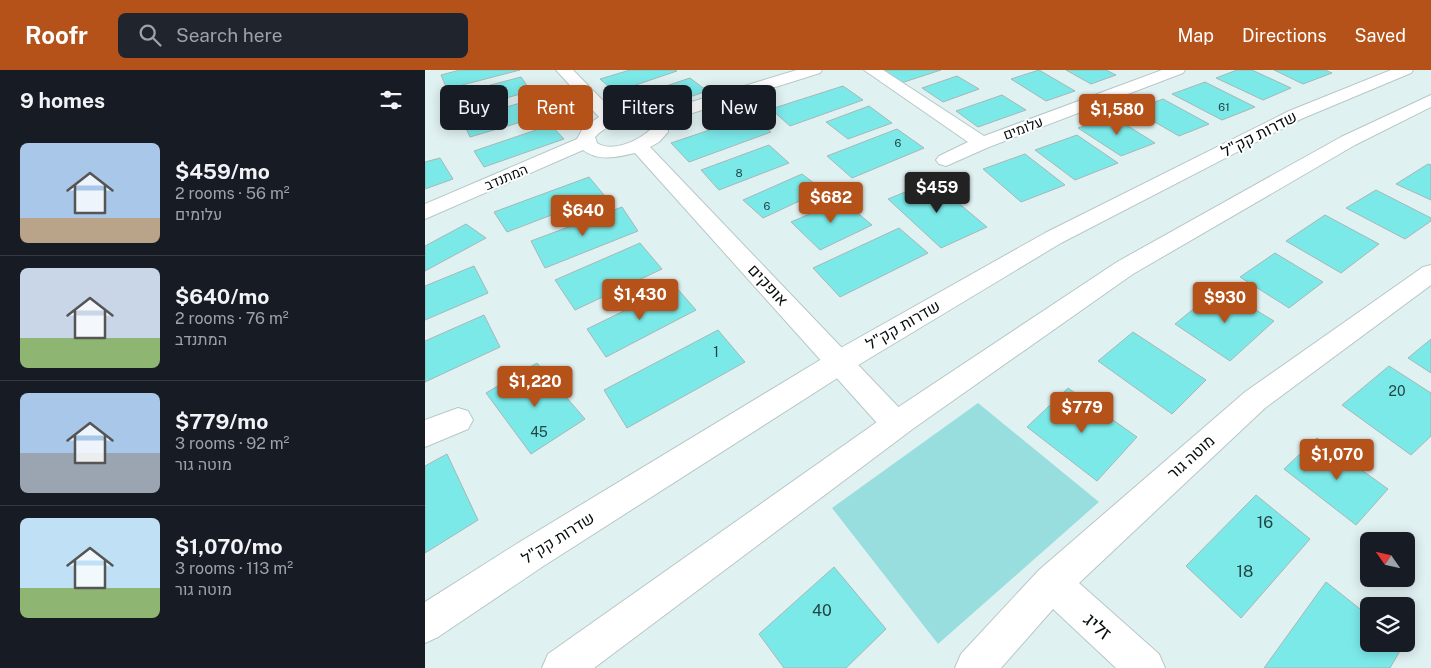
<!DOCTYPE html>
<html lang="en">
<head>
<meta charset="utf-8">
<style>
	body { margin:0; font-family:"Public Sans",Heebo,sans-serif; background:#20242c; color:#f1f3f6; height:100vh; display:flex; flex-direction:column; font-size:19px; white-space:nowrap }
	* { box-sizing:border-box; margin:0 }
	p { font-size:16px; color:#9ea1a6 }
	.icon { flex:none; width:28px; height:28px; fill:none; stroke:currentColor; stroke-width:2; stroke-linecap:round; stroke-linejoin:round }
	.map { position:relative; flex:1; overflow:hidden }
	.panel { display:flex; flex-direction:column; background:#171b24; width:425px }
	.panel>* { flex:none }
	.banner { position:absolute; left:15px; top:15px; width:475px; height:45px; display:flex; gap:10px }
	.needle { width:32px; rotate:304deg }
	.buttons { position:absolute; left:935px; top:462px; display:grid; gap:10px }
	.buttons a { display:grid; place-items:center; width:55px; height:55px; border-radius:8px; background:#171b24; box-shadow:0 2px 12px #0003; font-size:25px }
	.price { position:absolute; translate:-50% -42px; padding:0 11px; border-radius:5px; background:#b55219; color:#fff; font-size:16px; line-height:32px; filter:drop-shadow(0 1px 2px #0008) }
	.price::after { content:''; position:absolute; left:50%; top:30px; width:15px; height:11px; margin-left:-8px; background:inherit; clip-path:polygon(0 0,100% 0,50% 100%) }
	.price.active { background:#222; color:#fff }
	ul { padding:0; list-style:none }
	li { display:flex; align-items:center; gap:15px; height:125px; padding:0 20px }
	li+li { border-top:1px solid #363941 }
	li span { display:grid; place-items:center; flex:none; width:140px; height:100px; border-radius:8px; color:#555 }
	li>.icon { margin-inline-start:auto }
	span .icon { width:60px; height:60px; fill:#fffc; stroke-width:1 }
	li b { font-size:21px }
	h2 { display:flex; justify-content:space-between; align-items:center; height:60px; padding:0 20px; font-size:21px }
	.tag { padding:0 18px; border-radius:8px; background:#171b24; box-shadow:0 2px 12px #0003; font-size:18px; line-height:45px }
	.tag.active { background:#b55219; color:#fff }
	header { display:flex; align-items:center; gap:30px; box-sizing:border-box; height:70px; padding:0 25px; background:#b55219; color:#fff }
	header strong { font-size:24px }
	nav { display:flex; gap:28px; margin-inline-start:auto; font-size:18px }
	.search { width:350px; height:45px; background:#20242c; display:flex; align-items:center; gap:12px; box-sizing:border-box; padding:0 18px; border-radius:8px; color:#9ea1a6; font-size:19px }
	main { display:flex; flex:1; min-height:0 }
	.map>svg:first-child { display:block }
	.green { fill:#98dede }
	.building { fill:#7ce9e9; stroke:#a6b7b7 }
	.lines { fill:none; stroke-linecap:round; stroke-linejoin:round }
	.street-casing { stroke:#b7c7c7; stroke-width:2 }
	.secondary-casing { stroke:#b7c7c7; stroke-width:2 }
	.street { fill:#fff; fill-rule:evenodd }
	.secondary { fill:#fff; fill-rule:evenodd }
	.labels { text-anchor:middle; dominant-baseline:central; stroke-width:4; stroke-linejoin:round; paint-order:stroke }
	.far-number-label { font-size:11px; fill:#244444 }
	.far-street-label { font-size:14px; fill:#070d0d; stroke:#fff }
	.number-label { font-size:14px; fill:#244444 }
	.street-label { font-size:16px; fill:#070d0d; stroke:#fff }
	.near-number-label { font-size:16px; fill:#244444 }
	.near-street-label { font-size:19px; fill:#070d0d; stroke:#fff }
</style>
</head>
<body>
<header>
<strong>Roofr</strong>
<div class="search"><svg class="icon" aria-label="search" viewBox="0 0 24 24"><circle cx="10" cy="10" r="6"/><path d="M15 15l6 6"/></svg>Search here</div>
<nav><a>Map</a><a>Directions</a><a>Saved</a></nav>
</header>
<main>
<section class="panel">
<h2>9 homes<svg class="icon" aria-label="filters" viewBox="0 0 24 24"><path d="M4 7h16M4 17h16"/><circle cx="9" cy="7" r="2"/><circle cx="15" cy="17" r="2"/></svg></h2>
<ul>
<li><span style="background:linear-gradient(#a9c7e8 75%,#b9a48a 0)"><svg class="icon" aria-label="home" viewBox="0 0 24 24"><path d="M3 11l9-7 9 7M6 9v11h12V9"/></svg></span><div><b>$459/mo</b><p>2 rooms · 56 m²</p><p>עלומים</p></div></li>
<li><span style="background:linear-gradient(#c9d6e8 70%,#8fb573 0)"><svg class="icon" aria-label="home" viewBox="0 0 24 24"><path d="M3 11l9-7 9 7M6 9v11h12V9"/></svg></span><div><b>$640/mo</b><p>2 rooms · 76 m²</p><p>המתנדב</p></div></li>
<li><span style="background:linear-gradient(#a9c7e8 60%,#9aa5b1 0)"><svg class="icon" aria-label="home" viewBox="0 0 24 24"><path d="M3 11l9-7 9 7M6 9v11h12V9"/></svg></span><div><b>$779/mo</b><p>3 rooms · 92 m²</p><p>מוטה גור</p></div></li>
<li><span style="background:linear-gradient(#bfe0f5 70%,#8fb573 0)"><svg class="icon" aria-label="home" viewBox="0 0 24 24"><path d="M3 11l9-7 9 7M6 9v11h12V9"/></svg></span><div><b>$1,070/mo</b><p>3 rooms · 113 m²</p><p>מוטה גור</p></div></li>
</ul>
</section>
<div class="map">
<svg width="1006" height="598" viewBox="0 0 1006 598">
	<rect width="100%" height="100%" fill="#e0f1f1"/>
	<!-- green -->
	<path class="green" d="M553,333L674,432L513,574L407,438Z"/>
	<!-- building -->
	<path class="building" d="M35,0H95L22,19L16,5Z
		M205,0H250L252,1L190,22L175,9Z
		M457,0H516L476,13Z
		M614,0L650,21L621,31L586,9Z
		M641,0H681L691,5L666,14Z
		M812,0H827L866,18L838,30L791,8Z
		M849,0H900L907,3L878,14Z
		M532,6L554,19L518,32L497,18Z
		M96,7L106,21L28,43L20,27Z
		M265,8L282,21L221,42L205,28Z
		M780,12L830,37L797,50L747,24Z
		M418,16L438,30L365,56L346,39Z
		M577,25L601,40L553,57L531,41Z
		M109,29L120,45L45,67L37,50Z
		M738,29L784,54L754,66L709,40Z
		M444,36L467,53L423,69L401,52Z
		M326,46L346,62L264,92L246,73Z
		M687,46L730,73L696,86L653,58Z
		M126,55L139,69L59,97L49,81Z
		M472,59L499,78L427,108L402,86Z
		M652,65L693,93L650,110L610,80Z
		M344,75L364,93L294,120L276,100Z
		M600,84L640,115L596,132L558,99Z
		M15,88L28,109L0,119V92Z
		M1003,94L1006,95V130L971,114Z
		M377,104L398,120L338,148L318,130Z
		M164,107L179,125L82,162L69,142Z
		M507,111L562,157L516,178L463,129Z
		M951,120L1006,148V151L980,169L921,138Z
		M417,130L447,155L395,180L366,152Z
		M197,137L213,161L120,198L106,171Z
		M900,145L954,174L916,203L861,171Z
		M41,154L61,168L0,201V176Z
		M474,158L503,183L415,227L388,198Z
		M215,173L237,199L150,240L130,210Z
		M850,183L898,212L864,238L815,207Z
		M49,196L63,223L0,250V216Z
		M250,216L271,240L181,287L162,259Z
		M794,218L849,251L805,291L750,254Z
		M59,245L75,277L0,312V271Z
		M293,260L320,292L202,358L179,320Z
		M708,262L781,310L747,344L673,291Z
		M1006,269V303L983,288Z
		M112,293L160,349L106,384L61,323Z
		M964,296L1006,323V366L986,385L917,335Z
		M643,318L712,367L672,411L602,357Z
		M892,368L963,419L931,455L859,399Z
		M22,384L53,450L0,483V396Z
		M831,425L885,469L816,548L761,496Z
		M409,497L461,559L421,598H359L334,564Z
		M901,512L944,546V574H979L965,598H839Z"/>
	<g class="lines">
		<defs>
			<path id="street" d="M131,0H148L190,43L206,40L230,43L372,0H397L395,3L242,51L243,62L234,72L225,77L481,345L486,354L481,363L471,367L461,363L210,83C192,87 174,92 158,80L0,149V134L152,69L158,58L174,47ZM206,50L217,51L225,55V60C213,71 187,83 172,73L170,67C180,56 192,53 206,50Z
				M439,0H458L559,66L737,0H760L758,3L564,77L521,96L514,94L511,90L514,86L543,72Z
				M1006,195V215L840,338L654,513L734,584L740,598H691L628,539L576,598H530L536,584L614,500L820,322L998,197Z
				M33,338L43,341L48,350L43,359L0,377V350Z"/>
			<path id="secondary" d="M966,0H988L986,3L876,49L636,173L425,300L117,497L13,567L0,573V532L93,473L405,284L620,163L864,41Z
				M1006,25V37L930,75L708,204L489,358L169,598H117L123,584L469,340L692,192L916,67Z"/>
		</defs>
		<!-- street casing -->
		<use href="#street" class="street-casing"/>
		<!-- secondary casing -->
		<use href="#secondary" class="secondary-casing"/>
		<!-- street -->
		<use href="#street" class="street"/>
		<!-- secondary -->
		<use href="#secondary" class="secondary"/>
	</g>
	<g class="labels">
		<!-- far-number labels -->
		<g class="far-number-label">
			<text x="799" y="37">61</text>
			<text x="473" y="73">6</text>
			<text x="314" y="103">8</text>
			<text x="342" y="136">6</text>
		</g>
		<!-- far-street labels -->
		<g class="far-street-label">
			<text transform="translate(598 58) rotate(-21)">עלומים</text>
			<text transform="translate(81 107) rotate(-23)">המתנדב</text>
		</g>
		<!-- number labels -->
		<g class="number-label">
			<text x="291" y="282">1</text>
			<text x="972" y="321">20</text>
			<text x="114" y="362">45</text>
		</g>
		<!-- street labels -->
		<g class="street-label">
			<text transform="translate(834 64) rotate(-27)">שדרות קק"ל</text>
			<text transform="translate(343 215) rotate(47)">אופקים</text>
			<text transform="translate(478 255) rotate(-30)">שדרות קק"ל</text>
			<text transform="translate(766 387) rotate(-42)">מוטה גור</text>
			<text transform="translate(133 468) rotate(-32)">שדרות קק"ל</text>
		</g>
		<!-- near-number labels -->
		<g class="near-number-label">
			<text x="840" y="452">16</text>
			<text x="820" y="501">18</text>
			<text x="397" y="540">40</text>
		</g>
		<!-- near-street labels -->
		<g class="near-street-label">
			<text transform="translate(673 556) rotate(42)">זליג</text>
		</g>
	</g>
</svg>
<div class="buttons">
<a><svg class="needle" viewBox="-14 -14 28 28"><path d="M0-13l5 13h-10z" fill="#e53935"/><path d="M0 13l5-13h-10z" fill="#9ea1a6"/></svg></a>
<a><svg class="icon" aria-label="layers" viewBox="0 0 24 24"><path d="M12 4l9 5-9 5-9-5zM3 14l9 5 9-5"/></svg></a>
</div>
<b class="price" style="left:692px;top:66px">$1,580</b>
<b class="price active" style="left:512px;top:144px">$459</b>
<b class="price" style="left:406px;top:154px">$682</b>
<b class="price" style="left:158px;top:167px">$640</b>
<b class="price" style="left:215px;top:251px">$1,430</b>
<b class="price" style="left:800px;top:254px">$930</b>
<b class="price" style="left:110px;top:338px">$1,220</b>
<b class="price" style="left:657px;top:364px">$779</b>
<b class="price" style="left:912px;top:411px">$1,070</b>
<div class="banner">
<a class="tag">Buy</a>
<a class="tag active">Rent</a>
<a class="tag">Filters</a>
<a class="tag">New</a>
</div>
</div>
</main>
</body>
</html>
